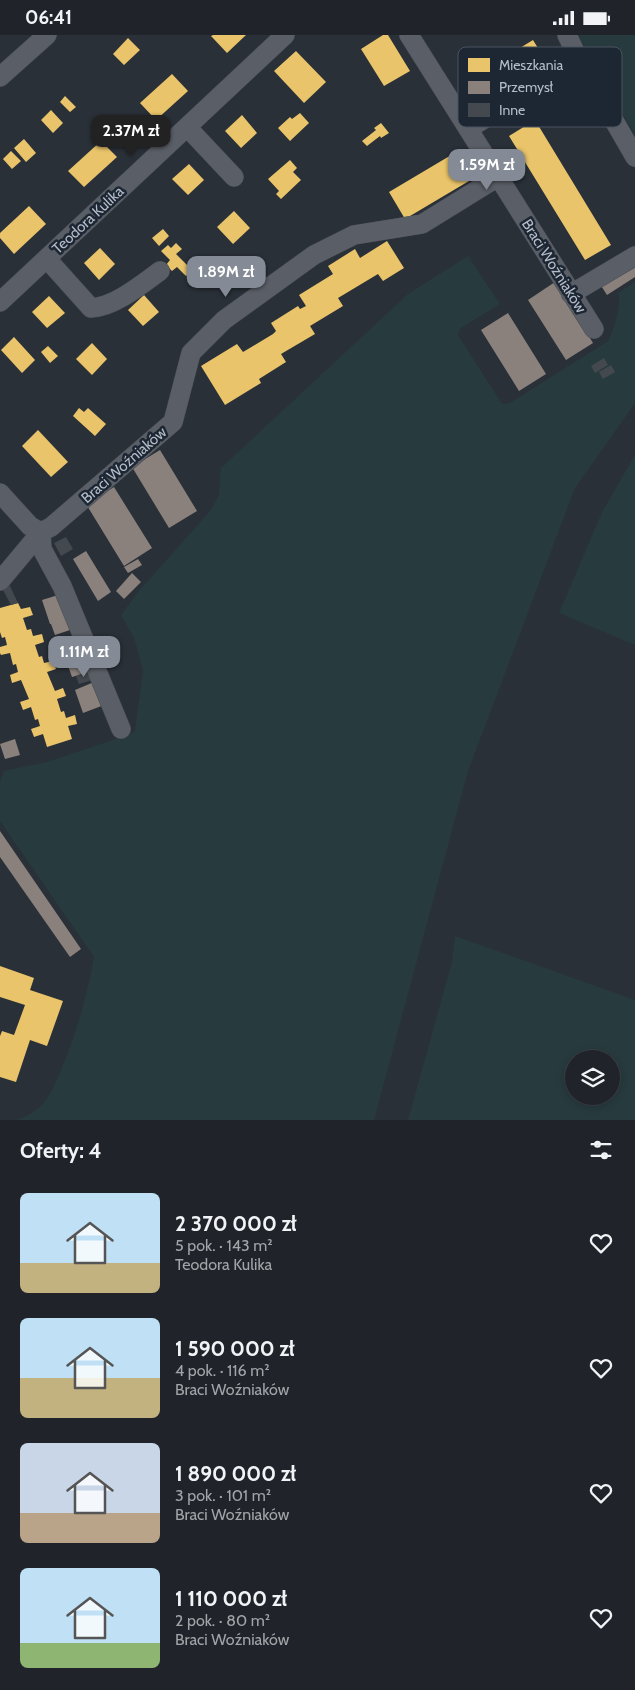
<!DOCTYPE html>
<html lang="pl">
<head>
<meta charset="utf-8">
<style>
	body { margin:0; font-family:Cabin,sans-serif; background:#2d3036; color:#f1f3f6; height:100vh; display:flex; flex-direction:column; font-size:19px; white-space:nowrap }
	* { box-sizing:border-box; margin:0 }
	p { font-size:16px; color:#a2a4a8 }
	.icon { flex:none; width:28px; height:28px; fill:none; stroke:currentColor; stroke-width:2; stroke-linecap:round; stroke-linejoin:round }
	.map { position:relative; height:1085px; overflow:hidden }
	.sheet { display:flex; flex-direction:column; background:#20242a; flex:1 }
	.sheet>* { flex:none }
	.tools { position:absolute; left:565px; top:1015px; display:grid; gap:10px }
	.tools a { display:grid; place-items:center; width:55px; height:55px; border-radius:50%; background:#20242a; box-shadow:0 2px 8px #0003,0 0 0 1px #3d4147; font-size:25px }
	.price { position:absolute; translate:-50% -42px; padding:0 11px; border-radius:10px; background:#848b96; color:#fff; font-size:16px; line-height:32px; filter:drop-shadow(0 1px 2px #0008) }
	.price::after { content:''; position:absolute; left:50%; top:30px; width:15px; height:11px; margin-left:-8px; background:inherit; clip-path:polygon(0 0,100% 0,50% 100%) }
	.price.selected { background:#222; color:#fff }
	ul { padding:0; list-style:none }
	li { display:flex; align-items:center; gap:15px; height:125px; padding:0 20px }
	li span { display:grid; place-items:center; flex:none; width:140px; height:100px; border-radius:8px; color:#555 }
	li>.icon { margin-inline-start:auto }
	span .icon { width:60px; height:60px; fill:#fffc; stroke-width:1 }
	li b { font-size:21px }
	h2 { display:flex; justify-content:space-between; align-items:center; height:60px; padding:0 20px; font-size:21px }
	.status { display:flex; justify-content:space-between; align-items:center; height:35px; padding:0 25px; background:#20242a; direction:ltr }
	.status svg { height:14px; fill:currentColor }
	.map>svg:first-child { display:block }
	.green { fill:#273a3e; fill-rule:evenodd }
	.homes { fill:#e9c46a }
	.industry { fill:#8a817c }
	.building { fill:#444950 }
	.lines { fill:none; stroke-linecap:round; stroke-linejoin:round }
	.minor-casing { stroke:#484c53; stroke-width:20 }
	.minor { stroke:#5a5e66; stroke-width:19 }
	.labels { text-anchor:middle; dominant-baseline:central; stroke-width:5; stroke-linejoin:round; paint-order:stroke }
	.street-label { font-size:15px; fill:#b4bcc9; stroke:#1d2633 }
	.key { fill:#1d2633; stroke:#4a5360; stroke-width:1 }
	.key-label { font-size:14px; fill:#b4bcc9 }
</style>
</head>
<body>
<div class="status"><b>06:41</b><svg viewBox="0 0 49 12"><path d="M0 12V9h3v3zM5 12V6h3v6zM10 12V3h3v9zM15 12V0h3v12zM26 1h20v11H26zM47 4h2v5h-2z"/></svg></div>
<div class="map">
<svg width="635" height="1085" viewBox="0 0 635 1085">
	<rect width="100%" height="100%" fill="#2a3038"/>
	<!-- green -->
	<path class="green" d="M578,0H635V100Z
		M468,221L500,269L461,293L458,300L502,369L510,368L608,306C614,294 622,270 618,258L635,247V368L575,453L468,736L374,1085H16C25,1083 35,1077 42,1070C51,1060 57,1044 62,1033C77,996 87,961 94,922L0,786V746L4,736L47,727L131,699L135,696L143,635L134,603L121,580L138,557L210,476L219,460L221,433L408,259Z
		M635,420V610L559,578L602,477Z
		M455,901L635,965V1085H408L452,927ZM574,1024H611V1061H574Z"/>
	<!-- homes -->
	<path class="homes" d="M213,0H246L227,18L211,1Z
		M383,0H388L410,36L384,51L361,14Z
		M128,3L140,15L124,30L113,19Z
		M533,5L549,31L481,73L464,47Z
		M296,16L326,47L304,68L274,36Z
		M172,39L188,56L156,85L140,68Z
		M65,61L76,72L70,77L60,67Z
		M51,75L63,88L53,98L41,85Z
		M300,78L309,88L290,106L278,93L290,82L292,84Z
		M242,80L257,98L241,113L225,96Z
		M535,85L611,210L585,225L509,101Z
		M381,88L389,98L381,103L380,101L367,111L362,106L376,95L374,93Z
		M24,104L36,118L26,127L14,113Z
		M101,106L117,122L84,152L68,136Z
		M11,116L21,126L12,134L3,124Z
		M458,116L474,143L405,184L389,157Z
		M290,125L297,133L293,137L301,145L281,164L276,159L279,156L268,144Z
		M189,129L204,145L188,160L172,144Z
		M29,171L46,189L14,219L0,203V198Z
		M234,176L250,193L233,209L217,192Z
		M163,194L169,201L159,211L152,203Z
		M387,206L404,233L383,246L378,239L338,263L343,271L310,291L315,299L281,319L286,327L259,344L261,348L225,370L201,331L237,309L243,317L273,299L276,296L271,288L298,271L300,274L306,271L299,260L333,239L328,231L355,214L360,223Z
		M176,208L182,214L176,219L192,235L186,241L177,232L172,236L166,230L170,225L161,216L168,210L171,213Z
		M100,213L115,229L99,245L84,228Z
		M144,260L159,277L143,291L128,275Z
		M49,261L65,278L47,293L32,277Z
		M14,302L35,325L22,338L1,315Z
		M92,308L107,324L92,340L76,324Z
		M48,311L58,321L50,328L41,317Z
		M79,373L84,377L88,373L106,389L95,401L73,381Z
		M38,395L68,427L51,442L22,411Z
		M18,568L21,574L30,572L33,580L23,583L27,595L31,594L33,601L42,599L44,607L35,610L39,622L42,621L44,628L53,626L56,634L47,637L55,656L63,653L66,661L57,664L61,677L64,676L66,683L75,680L77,689L68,691L72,704L47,712L43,699L34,702L31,694L40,691L38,684L35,685L31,672L23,675L20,667L29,664L21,645L12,648L10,640L18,637L16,629L13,630L10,618L1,620L0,618V612L7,610L5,602L2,603L0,597V573Z
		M0,931L34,943L30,955L63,966L47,1011L30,1005L16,1047L0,1042V1001L2,996L14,1000L25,970L0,962Z"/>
	<!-- industry -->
	<path class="industry" d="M635,223V242L607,260L598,246Z
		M555,247L593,308L566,325L528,265Z
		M508,278L546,339L519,356L481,295Z
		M160,415L197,476L169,493L132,432Z
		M114,452L152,513L124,531L86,469Z
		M86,516L111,557L98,566L73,524Z
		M138,524L142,530L128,538L124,532Z
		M132,538L141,547L124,564L116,556Z
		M58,560L70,595L55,600L51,589H50L42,565Z
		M83,622L89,637L72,642L67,628Z
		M94,647L104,670L83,678L75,655Z
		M15,704L20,720L5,724L0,709Z
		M0,796L81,914L70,922L0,822Z"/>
	<!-- building -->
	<path class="building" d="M604,323L608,330L595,338L591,331Z
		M611,330L615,337L603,344L599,337Z
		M66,502L73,514L61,521L54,508Z
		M9,549L18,568L11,570L3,555Z
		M79,610L82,622L60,628L57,616Z
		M89,636L92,645L79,649L76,641Z"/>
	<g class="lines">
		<defs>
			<path id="minor" d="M409,0L594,294
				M567,0L579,25L635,122
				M0,42L47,0
				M187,92L234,142
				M468,94L579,25
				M47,224L91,273C114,272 141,250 160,236
				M571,259L635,221
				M0,267L285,0
				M0,458L30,491L41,497
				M41,497L42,514L62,551L121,694
				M0,546L41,497L51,492L173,387L191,318L224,285L314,220L354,200L422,189L498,142"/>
		</defs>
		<!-- minor casing -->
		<use href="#minor" class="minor-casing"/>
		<!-- minor -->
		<use href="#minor" class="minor"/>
	</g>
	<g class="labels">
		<!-- street labels -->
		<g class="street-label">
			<text transform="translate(88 185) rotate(-43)">Teodora Kulika</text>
			<text transform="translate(554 231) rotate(58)">Braci Woźniaków</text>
			<text transform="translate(124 430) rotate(-41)">Braci Woźniaków</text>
		</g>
	</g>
	<!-- legend -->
	<rect x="458" y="12" width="164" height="80" rx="8" class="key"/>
	<rect x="468" y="23" width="22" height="14" fill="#e9c46a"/>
	<rect x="468" y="46" width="22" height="13" fill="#8a817c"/>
	<rect x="468" y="68" width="22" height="14" fill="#444950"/>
	<g class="key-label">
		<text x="499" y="35">Mieszkania</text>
		<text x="499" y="57">Przemysł</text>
		<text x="499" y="80">Inne</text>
	</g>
</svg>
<div class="tools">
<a><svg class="icon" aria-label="layers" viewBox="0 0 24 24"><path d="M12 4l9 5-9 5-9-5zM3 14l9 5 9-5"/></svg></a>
</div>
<b class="price selected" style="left:131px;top:122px">2.37M zł</b>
<b class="price" style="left:487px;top:156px">1.59M zł</b>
<b class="price" style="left:226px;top:263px">1.89M zł</b>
<b class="price" style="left:84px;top:643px">1.11M zł</b>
</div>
<section class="sheet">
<h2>Oferty: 4<svg class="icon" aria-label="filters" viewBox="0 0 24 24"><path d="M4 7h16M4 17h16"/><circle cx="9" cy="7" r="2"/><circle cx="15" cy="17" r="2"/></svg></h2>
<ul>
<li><span style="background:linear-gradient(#bfe0f5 70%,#c2b280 0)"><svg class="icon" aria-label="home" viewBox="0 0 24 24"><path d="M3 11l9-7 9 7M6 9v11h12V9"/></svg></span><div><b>2 370 000 zł</b><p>5 pok. · 143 m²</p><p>Teodora Kulika</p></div><svg class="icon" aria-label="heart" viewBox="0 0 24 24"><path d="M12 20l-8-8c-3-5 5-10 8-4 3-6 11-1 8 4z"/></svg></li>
<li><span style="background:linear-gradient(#bfe0f5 60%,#c2b280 0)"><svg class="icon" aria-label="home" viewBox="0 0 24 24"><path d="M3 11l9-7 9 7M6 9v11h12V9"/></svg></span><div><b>1 590 000 zł</b><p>4 pok. · 116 m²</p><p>Braci Woźniaków</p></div><svg class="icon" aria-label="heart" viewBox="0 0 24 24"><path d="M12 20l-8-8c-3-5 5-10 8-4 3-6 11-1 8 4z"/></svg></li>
<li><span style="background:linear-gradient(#c9d6e8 70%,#b9a48a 0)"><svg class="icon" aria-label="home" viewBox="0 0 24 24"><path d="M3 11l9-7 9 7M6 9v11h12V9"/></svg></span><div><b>1 890 000 zł</b><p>3 pok. · 101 m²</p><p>Braci Woźniaków</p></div><svg class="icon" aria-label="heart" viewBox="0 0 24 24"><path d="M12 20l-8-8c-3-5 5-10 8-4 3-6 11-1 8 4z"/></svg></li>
<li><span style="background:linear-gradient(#bfe0f5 75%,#8fb573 0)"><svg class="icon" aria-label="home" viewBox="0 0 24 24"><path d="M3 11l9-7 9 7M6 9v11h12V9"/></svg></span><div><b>1 110 000 zł</b><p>2 pok. · 80 m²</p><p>Braci Woźniaków</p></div><svg class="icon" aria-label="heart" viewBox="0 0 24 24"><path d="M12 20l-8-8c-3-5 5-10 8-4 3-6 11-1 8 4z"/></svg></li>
</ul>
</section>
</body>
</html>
